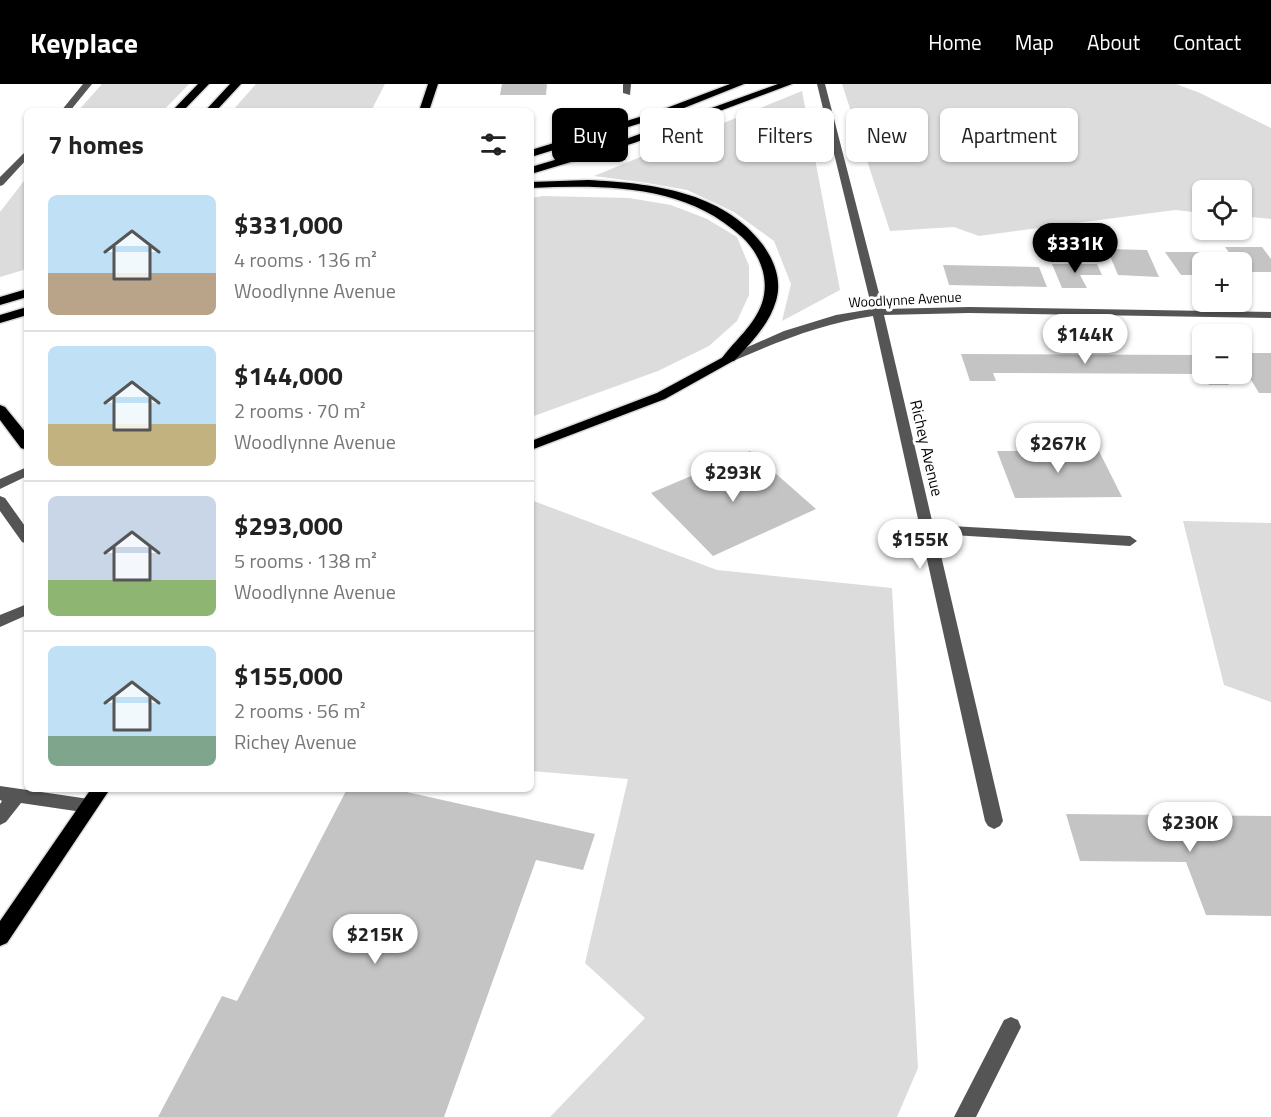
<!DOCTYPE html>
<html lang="en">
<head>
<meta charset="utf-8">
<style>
	body { margin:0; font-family:"Titillium Web",sans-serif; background:#f6f6f6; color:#222; height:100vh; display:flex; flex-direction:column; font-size:22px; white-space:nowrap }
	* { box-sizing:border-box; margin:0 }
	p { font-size:20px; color:#767676 }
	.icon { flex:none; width:33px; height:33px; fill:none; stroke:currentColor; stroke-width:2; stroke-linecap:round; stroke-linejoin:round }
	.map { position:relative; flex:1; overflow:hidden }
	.sheet { position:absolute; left:24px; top:24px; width:510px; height:684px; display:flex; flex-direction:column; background:#fff; border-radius:9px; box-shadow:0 2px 4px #0004 }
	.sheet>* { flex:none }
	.guide { position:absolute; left:552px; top:24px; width:570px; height:54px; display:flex; gap:12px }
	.buttons { position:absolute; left:1192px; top:96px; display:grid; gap:12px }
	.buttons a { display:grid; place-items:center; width:60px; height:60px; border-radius:9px; background:#fff; box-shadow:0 2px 4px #0004; font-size:30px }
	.price { position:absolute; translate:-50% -51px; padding:0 14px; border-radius:21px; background:#fff; color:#222; font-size:20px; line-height:39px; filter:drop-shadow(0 2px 3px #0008) }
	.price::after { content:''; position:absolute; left:50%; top:36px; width:18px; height:14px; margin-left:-9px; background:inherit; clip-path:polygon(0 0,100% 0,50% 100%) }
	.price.active { background:#000; color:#fff }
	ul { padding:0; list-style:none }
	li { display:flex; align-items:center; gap:18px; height:150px; padding:0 24px }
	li+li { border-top:2px solid #e0e0e0 }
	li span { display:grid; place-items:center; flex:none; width:168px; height:120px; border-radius:9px; color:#555 }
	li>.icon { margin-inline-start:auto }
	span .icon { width:72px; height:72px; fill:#fffc; stroke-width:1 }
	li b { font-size:26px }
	h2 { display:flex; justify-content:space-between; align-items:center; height:72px; padding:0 24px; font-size:26px }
	.tag { padding:0 21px; border-radius:9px; background:#fff; box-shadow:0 2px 4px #0004; font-size:21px; line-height:54px }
	.tag.active { background:#000; color:#fff }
	header { display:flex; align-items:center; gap:36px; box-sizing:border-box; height:84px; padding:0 30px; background:#000; color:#fff }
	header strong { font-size:28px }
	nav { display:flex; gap:33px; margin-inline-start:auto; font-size:21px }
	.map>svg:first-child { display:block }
	.green { fill:#dcdcdc }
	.building { fill:#c4c4c4 }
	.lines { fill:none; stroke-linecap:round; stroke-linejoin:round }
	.major-casing { stroke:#dbdbdb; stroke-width:3 }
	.highway-casing { stroke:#dbdbdb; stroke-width:3 }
	.minor { fill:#555; fill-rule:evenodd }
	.major { fill:#000; fill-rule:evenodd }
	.highway { fill:#000; fill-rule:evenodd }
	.labels { text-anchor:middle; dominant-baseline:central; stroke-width:6; stroke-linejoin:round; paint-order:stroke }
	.far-street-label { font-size:14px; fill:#000; stroke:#fff }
	.street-label { font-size:16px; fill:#000; stroke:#fff }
</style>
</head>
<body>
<header>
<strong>Keyplace</strong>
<nav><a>Home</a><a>Map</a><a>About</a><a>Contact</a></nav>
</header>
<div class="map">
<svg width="1271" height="1033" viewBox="0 0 1271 1033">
	<rect width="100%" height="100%" fill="#fff"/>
	<!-- green -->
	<path class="green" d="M102,0H189L163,27H78Z
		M256,0H385L371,27H232Z
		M842,0H1176L1200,9L1271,44V135L1242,132V106H1203V129L1175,126L979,152L954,143L890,147Z
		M802,7L840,206L782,237L791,200L774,157L734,128L687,106L647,99L594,92Z
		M27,93V185L0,193V128Z
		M543,112L629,114L671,121L707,135L737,153L749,182V211L737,237L709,262L658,287L531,333V114Z
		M531,416L717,486L892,504L918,984L897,1033H550L645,934L585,879L628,695L531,687Z
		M1183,437L1271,439V618L1224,601Z"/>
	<!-- building -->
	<path class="building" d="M502,0H547L546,11H500Z
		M1225,163H1262L1271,175V188H1242V178H1236Z
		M1107,165L1147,166L1159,193L1118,191Z
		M1165,168H1199L1207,178H1203V191H1181Z
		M1052,180H1097L1102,191H1080L1087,204H1062Z
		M943,181L1039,183L1047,203L949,201Z
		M1242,269H1271V309H1259L1248,291H1242Z
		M961,270L1203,271V290H1222L1229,301H1209L1202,290L993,289L996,297H970Z
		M750,367L816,425L713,472L651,409Z
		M997,367H1099L1122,413L1015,414Z
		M347,705H393L595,750L583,786L536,776L444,1033H158L222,912L237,917Z
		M1066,730L1271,732V832L1206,831L1186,778L1080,777Z"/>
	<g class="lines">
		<defs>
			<path id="major" d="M729,270L735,274L733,277L665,315L531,366V357L657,309Z
				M91,705H110L7,859L0,862V837Z"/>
			<path id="highway" d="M198,0H209L183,27H172Z
				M230,0H241L216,27H205Z
				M428,0H438L429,27H419Z
				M730,0H744L664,32L531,73V66L656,28Z
				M778,0H792L634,59L531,90V83L626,55Z
				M588,96C650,99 723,107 763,161C775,178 782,197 776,217C769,241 750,260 734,277H724L722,274C735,256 754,242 762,219C770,195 760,170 742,153C684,100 606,101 531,104V98Z
				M27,205V213L0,221V213Z
				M27,223V231L0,239V231Z
				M0,321L5,323L27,350V366L21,364L0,336Z"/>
		</defs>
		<!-- major casing -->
		<use href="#major" class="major-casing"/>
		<!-- highway casing -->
		<use href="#highway" class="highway-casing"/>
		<!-- minor -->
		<path class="minor" d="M83,0H92L70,27H61Z
			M623,0H631L630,11L623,9Z
			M817,0H825L883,225L969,223L1271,228V234L969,229L884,231L933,441L1130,452L1137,457L1130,462L936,450L1003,737L1000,742L994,745L988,742L985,737L873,232C823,239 780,257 733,277L729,278L723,274L784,247L836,231L872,225Z
			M27,66V75L3,101L0,102V93Z
			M27,383V392L0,405V395Z
			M0,412L5,414L27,445V460L22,458L0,427Z
			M27,520V531L0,543V531Z
			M0,702L89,715L95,717L98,722L95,727L89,729L21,719L6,738L0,741V720L2,717L0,716Z
			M1011,933L1018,936L1021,943L976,1033H954L1004,936Z"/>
		<!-- major -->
		<use href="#major" class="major"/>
		<!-- highway -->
		<use href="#highway" class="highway"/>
	</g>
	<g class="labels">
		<!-- far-street labels -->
		<g class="far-street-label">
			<text transform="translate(905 215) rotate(-3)">Woodlynne Avenue</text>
		</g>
		<!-- street labels -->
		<g class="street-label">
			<text transform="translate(927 364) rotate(77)">Richey Avenue</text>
		</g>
	</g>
</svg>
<div class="buttons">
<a><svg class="icon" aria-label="locate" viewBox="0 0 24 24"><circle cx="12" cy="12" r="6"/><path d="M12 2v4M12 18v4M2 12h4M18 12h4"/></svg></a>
<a>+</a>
<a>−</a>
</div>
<b class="price active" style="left:1075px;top:190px">$331K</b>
<b class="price" style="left:1085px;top:281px">$144K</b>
<b class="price" style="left:1058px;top:390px">$267K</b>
<b class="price" style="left:733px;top:419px">$293K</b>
<b class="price" style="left:920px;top:486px">$155K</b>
<b class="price" style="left:1190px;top:769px">$230K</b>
<b class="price" style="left:375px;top:881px">$215K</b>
<div class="guide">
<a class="tag active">Buy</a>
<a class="tag">Rent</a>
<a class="tag">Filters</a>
<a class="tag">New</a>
<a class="tag">Apartment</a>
</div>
<section class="sheet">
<h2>7 homes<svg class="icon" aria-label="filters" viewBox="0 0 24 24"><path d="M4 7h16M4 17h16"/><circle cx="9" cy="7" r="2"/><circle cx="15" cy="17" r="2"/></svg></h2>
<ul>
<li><span style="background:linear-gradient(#bfe0f5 65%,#b9a48a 0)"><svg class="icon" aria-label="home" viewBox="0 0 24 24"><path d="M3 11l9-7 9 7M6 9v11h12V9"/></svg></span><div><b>$331,000</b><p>4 rooms · 136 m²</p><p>Woodlynne Avenue</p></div></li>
<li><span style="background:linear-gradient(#bfe0f5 65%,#c2b280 0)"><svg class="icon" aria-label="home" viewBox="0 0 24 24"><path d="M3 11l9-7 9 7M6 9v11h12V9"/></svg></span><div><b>$144,000</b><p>2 rooms · 70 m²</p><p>Woodlynne Avenue</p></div></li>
<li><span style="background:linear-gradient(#c9d6e8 70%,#8fb573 0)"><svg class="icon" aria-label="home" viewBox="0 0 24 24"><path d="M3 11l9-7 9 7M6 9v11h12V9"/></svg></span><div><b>$293,000</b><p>5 rooms · 138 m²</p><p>Woodlynne Avenue</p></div></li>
<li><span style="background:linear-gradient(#bfe0f5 75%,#7fa58c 0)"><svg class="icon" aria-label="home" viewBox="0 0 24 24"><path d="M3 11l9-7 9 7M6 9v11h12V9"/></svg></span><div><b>$155,000</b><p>2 rooms · 56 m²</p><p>Richey Avenue</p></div></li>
</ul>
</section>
</div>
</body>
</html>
